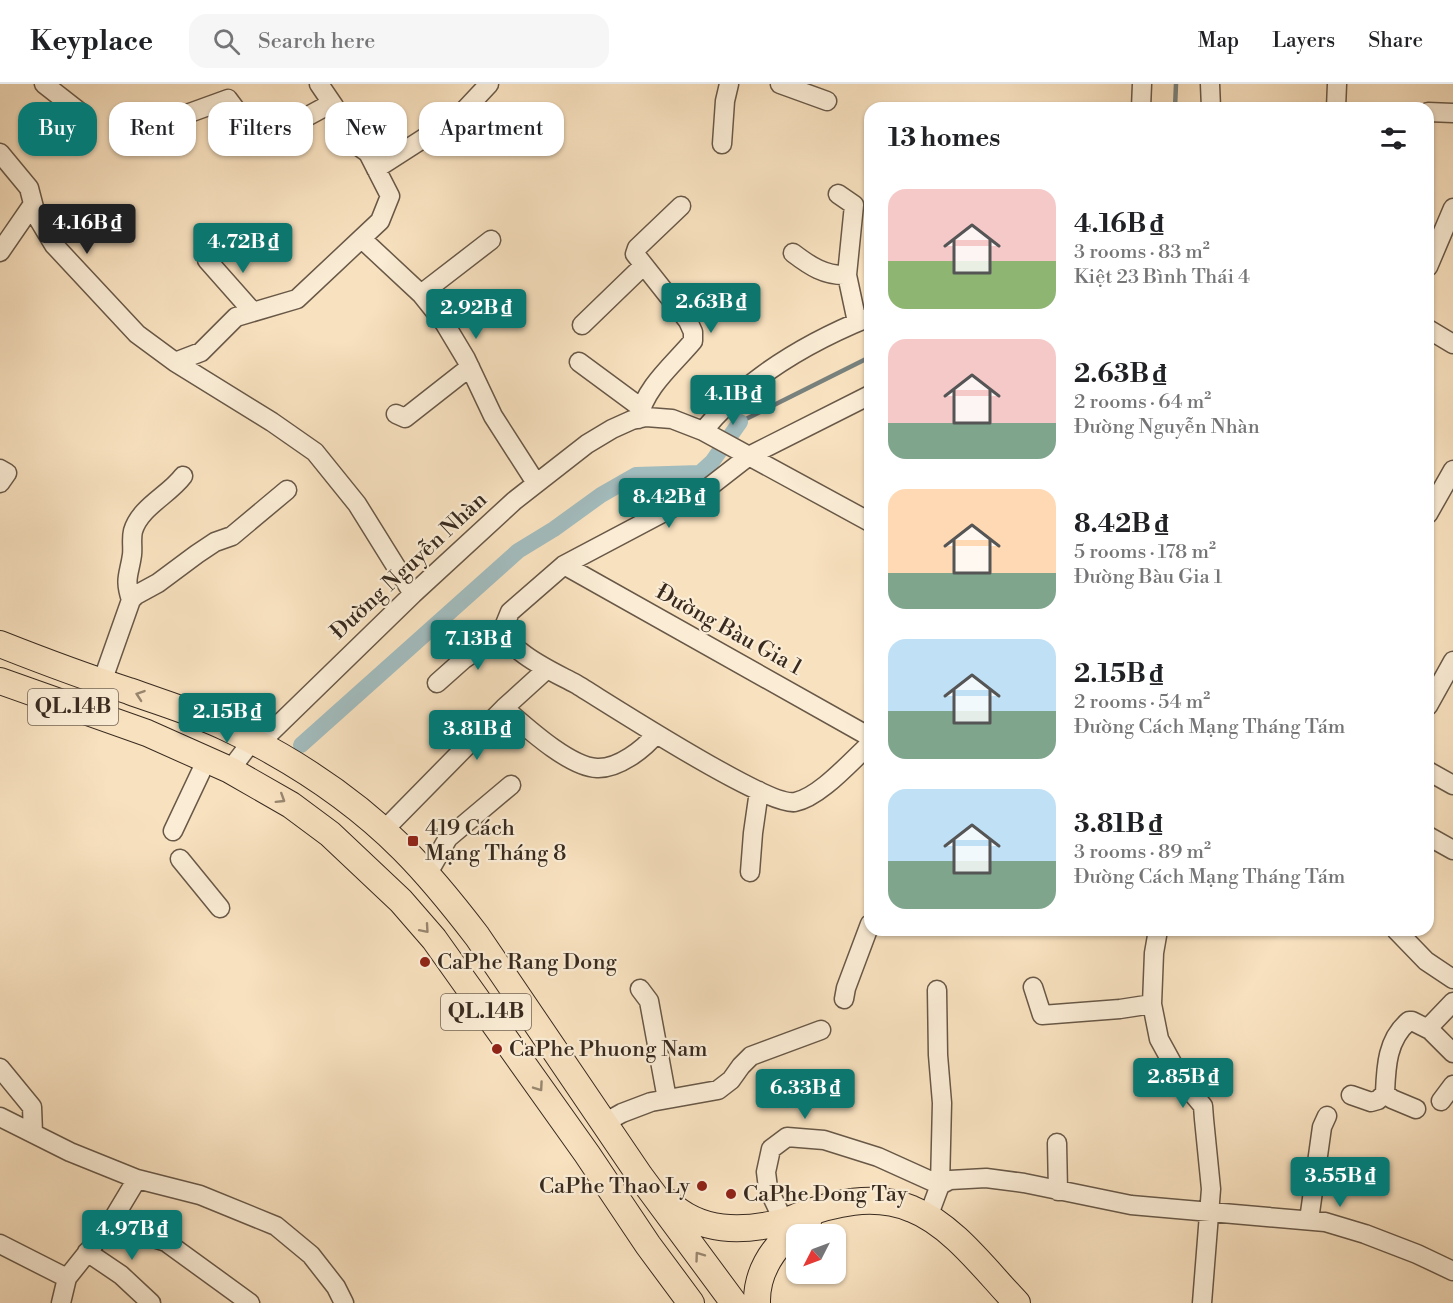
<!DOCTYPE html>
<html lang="en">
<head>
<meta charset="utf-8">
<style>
	body { margin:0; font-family:"Libre Bodoni",serif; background:#f6f6f6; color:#202124; height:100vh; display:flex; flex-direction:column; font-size:22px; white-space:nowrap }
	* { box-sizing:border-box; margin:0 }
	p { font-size:20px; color:#757577 }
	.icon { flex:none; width:33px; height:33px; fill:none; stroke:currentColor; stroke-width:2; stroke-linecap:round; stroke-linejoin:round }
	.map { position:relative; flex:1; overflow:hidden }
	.sheet { position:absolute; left:864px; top:18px; width:570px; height:834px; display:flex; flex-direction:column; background:#fff; border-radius:18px; box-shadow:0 2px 4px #0004 }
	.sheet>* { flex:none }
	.hud { position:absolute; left:18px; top:18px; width:570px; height:54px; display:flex; gap:12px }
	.needle { width:39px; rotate:228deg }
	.tools { position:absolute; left:786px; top:1140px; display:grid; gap:12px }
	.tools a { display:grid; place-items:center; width:60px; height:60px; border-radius:12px; background:#fff; box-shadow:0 2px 4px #0004; font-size:30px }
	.price { position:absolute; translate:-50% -51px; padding:0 14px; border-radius:6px; background:#0f766e; color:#fff; font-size:20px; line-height:39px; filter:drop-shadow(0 2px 3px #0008) }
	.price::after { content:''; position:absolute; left:50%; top:36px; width:18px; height:14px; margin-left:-9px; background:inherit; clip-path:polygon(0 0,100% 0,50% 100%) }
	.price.on { background:#222; color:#fff }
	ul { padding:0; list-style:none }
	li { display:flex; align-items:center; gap:18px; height:150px; padding:0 24px }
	li span { display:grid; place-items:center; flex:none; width:168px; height:120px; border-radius:18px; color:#555 }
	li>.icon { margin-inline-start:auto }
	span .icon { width:72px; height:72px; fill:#fffc; stroke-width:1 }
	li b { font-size:26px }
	h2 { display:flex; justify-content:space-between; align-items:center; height:72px; padding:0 24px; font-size:26px }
	.tag { padding:0 21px; border-radius:18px; background:#fff; box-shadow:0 2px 4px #0004; font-size:21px; line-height:54px }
	.tag.on { background:#0f766e; color:#fff }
	header { display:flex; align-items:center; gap:36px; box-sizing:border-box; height:84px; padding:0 30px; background:#fff; border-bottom:2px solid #e0e0e0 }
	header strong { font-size:28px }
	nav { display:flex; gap:33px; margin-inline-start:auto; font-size:21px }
	.search { width:420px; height:54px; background:#f6f6f6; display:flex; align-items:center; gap:15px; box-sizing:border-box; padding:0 21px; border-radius:18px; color:#757577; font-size:22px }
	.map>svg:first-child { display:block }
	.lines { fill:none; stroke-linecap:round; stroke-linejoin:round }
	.stream { stroke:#78817d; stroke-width:4.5 }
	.canal { stroke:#a2bbbc; stroke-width:16 }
	.minor-casing { stroke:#685847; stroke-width:21 }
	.highway-casing { stroke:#382a1f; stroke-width:28 }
	.minor { stroke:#faecd5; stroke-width:18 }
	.highway { stroke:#f8e1bf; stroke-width:26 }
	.oneway { stroke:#98866f }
	.poi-dot { fill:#8f2418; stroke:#faecd5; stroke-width:2 }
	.labels { text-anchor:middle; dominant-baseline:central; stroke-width:4.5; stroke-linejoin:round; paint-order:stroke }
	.shield { fill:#faecd5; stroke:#726456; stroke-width:1.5 }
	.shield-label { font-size:21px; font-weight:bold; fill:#382a1f }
	.street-label { font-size:22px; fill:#382a1f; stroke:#faecd5 }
	.poi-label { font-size:22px; fill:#382a1f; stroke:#faecd5; text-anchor:start }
</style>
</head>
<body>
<header>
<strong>Keyplace</strong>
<div class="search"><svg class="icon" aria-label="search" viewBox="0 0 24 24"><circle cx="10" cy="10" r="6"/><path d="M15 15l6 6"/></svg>Search here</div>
<nav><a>Map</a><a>Layers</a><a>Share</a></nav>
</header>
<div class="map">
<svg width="1453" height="1219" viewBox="0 0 1453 1219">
	<rect width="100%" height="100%" fill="#f8e1bf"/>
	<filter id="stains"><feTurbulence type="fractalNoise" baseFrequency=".00333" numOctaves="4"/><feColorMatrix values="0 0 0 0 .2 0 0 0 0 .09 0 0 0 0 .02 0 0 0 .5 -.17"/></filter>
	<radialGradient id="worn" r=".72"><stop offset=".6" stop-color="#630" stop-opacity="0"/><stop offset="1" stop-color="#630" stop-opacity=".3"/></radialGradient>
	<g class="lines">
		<!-- stream -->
		<path class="stream" d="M1175,24L1176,0
			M740,338L870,273"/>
		<!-- canal -->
		<path class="canal" d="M301,661L518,467L554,445L601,411L636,391L700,389L712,378L740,338"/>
		<defs>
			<path id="minor" d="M44,0L85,32
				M780,0L827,17
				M1210,0L1211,24
				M1141,24L1142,0
				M1336,24L1337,0
				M1428,28L1453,29
				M148,44L228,15L260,58L332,19
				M722,60L725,17L729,0
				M0,69L29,104L36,131L54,161L137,250L175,278L272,338L315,368L357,420L413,510
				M376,85L460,31L489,0
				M838,110L854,121L847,191L857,238
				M362,155L421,210L445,240L466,275L493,332L536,399
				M0,168L33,120
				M793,169C810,182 825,192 847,191
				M207,176L253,228
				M1428,183L1453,124
				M421,210L491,156
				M582,241L643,182
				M1428,245L1453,260
				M175,278L201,268L236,233L297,215L380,137L390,112L368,69L351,57L334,22L319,0
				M579,278L640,323
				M396,330L405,334L470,283
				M638,335C646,302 672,282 693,257V248L688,237L635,170L637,164L681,122
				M703,347C746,294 808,258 870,233
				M0,385L7,389L0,399
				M1428,430L1453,386
				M564,481L870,653
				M131,516C124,494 129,492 132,471C133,463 131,455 133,447C140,423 169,411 183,392
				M501,550L510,528L564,481L704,407L749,372L870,311
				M501,550C507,556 513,563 521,568C537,581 557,590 576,600C609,620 767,723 795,718C820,713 851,677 870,660
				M102,598L131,516L136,511L158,499L197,470L215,458L232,452L287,406
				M437,599L464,575L501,550
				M1428,622L1453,577
				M504,624C525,642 569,683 597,684C618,685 644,665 656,650
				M230,686L252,657L268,651L413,510L514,417L587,360L612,345L632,336L646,333L672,335L703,347L870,438
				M1428,687L1453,701
				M384,746L504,624L547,585
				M173,747L207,675
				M1428,752L1453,766
				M180,775L220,824
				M750,788L753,749L759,707
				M427,791L448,754L511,701
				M1158,846L1154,869L1152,920L1159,955L1182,997L1203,1022L1204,1035L1211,1105L1202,1219
				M1396,846L1426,877L1453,895
				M1033,903L1042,931L1120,925L1152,920
				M640,905L649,917L667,1015
				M844,915L846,904L870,840
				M1453,918L1431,941L1430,946L1453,969
				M0,984L32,1023L33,1049
				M1385,1009L1392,1015L1416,1025
				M1351,1011L1371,1018L1378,1016L1385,1009C1386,983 1387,955 1409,937H1412L1430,946
				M1441,1017L1453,1001
				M0,1033L70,1068L137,1095L200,1111L276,1142L311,1171L336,1203L344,1219
				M604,1039L622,1029L651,1018L718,1006L731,996L741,982L751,972L821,946
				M1057,1059L1058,1107
				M940,1101L950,1096L986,1094L1024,1099L1131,1121L1325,1138L1365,1150L1417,1170L1453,1187
				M928,1133L940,1101L942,1019L938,971L937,906
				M1309,1136L1322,1043L1327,1032
				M784,1138L768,1104L766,1088L771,1065L787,1053L824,1056L878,1073L940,1101
				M110,1140L166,1158L250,1219
				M0,1160L67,1194
				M87,1168L121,1191L151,1219
				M61,1219L67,1194L110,1140L137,1095"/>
			<path id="highway" d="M0,560C43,577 86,593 129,607C162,619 196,629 227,644C292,675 352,714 403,765C430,792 454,822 477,852L640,1092L734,1219
				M0,597L147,649L230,686L291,721L330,750L401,817L434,855L587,1070L648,1161L691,1219
				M668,1118C700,1149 742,1148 783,1138C788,1137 792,1134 796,1133C833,1119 874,1109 912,1125C953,1141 987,1188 1017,1219
				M757,1219C756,1182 781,1154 809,1134"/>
		</defs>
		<!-- minor casing -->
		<use href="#minor" class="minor-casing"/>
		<!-- highway casing -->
		<use href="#highway" class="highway-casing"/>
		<!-- minor -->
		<use href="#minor" class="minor"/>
		<!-- highway -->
		<use href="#highway" class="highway"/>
	</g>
	<!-- one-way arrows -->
	<defs><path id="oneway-chevron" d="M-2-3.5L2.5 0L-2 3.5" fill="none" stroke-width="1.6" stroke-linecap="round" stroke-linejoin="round" transform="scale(1.5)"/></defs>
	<g class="oneway">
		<use href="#oneway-chevron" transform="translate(140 611) rotate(-161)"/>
		<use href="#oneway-chevron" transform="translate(281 715) rotate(32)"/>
		<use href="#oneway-chevron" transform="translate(425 845) rotate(49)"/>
		<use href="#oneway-chevron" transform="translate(539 1003) rotate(55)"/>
		<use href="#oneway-chevron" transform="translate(699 1172) rotate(-126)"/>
	</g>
	<!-- markers -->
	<g class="poi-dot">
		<rect x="407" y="751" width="12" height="12" rx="3"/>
		<circle cx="425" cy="878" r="6"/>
		<circle cx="497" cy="965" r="6"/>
		<circle cx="702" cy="1102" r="6"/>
		<circle cx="731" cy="1110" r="6"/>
	</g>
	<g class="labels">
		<!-- shield labels -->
		<g class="shield">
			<rect x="28" y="605" width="90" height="36" rx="4.5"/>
			<rect x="441" y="910" width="90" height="36" rx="4.5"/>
		</g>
		<g class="shield-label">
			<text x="73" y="623">QL.14B</text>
			<text x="486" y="928">QL.14B</text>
		</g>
		<!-- street labels -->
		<g class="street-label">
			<text transform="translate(409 482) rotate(-43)">Đường Nguyễn Nhàn</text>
			<text transform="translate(729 546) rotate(29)">Đường Bàu Gia 1</text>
		</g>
		<!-- poi labels -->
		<g class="poi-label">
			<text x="425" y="744">419 Cách<tspan x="425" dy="25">Mạng Tháng 8</tspan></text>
			<text x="437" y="878">CaPhe Rang Dong</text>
			<text x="509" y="965">CaPhe Phuong Nam</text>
			<text x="690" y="1102" text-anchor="end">CaPhe Thao Ly</text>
			<text x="743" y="1110">CaPhe Dong Tay</text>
		</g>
	</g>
	<rect width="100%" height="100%" filter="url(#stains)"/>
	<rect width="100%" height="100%" fill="url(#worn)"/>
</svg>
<div class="tools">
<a><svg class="needle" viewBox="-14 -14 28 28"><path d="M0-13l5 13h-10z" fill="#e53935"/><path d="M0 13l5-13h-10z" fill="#757577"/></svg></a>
</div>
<b class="price on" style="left:87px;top:171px">4.16B ₫</b>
<b class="price" style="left:243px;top:190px">4.72B ₫</b>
<b class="price" style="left:711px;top:250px">2.63B ₫</b>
<b class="price" style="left:476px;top:256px">2.92B ₫</b>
<b class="price" style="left:733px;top:342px">4.1B ₫</b>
<b class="price" style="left:669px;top:445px">8.42B ₫</b>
<b class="price" style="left:478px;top:587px">7.13B ₫</b>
<b class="price" style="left:227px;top:660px">2.15B ₫</b>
<b class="price" style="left:477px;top:677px">3.81B ₫</b>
<b class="price" style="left:1183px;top:1025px">2.85B ₫</b>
<b class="price" style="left:805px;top:1036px">6.33B ₫</b>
<b class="price" style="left:1340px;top:1124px">3.55B ₫</b>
<b class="price" style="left:132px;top:1177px">4.97B ₫</b>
<div class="hud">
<a class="tag on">Buy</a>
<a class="tag">Rent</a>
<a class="tag">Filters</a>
<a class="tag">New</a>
<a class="tag">Apartment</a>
</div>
<section class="sheet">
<h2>13 homes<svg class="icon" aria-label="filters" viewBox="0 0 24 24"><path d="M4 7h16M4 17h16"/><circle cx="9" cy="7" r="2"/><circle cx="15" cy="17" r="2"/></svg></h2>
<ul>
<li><span style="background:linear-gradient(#f6c9c9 60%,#8fb573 0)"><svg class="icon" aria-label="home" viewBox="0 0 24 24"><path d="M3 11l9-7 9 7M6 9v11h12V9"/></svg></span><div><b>4.16B ₫</b><p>3 rooms · 83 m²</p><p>Kiệt 23 Bình Thái 4</p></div></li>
<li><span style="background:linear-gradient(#f6c9c9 70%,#7fa58c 0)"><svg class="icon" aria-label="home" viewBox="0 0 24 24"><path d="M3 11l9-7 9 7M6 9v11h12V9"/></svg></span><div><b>2.63B ₫</b><p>2 rooms · 64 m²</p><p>Đường Nguyễn Nhàn</p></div></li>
<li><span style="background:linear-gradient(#ffd9b3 70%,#7fa58c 0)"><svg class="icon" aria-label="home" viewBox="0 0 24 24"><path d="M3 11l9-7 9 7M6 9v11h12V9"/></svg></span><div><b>8.42B ₫</b><p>5 rooms · 178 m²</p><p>Đường Bàu Gia 1</p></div></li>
<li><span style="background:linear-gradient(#bfe0f5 60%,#7fa58c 0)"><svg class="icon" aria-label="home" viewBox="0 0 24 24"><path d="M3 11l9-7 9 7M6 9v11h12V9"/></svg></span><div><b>2.15B ₫</b><p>2 rooms · 54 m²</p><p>Đường Cách Mạng Tháng Tám</p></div></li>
<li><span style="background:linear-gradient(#bfe0f5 60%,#7fa58c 0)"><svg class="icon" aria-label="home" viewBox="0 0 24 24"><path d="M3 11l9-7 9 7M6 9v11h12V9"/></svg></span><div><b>3.81B ₫</b><p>3 rooms · 89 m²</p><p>Đường Cách Mạng Tháng Tám</p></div></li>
</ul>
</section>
</div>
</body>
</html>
